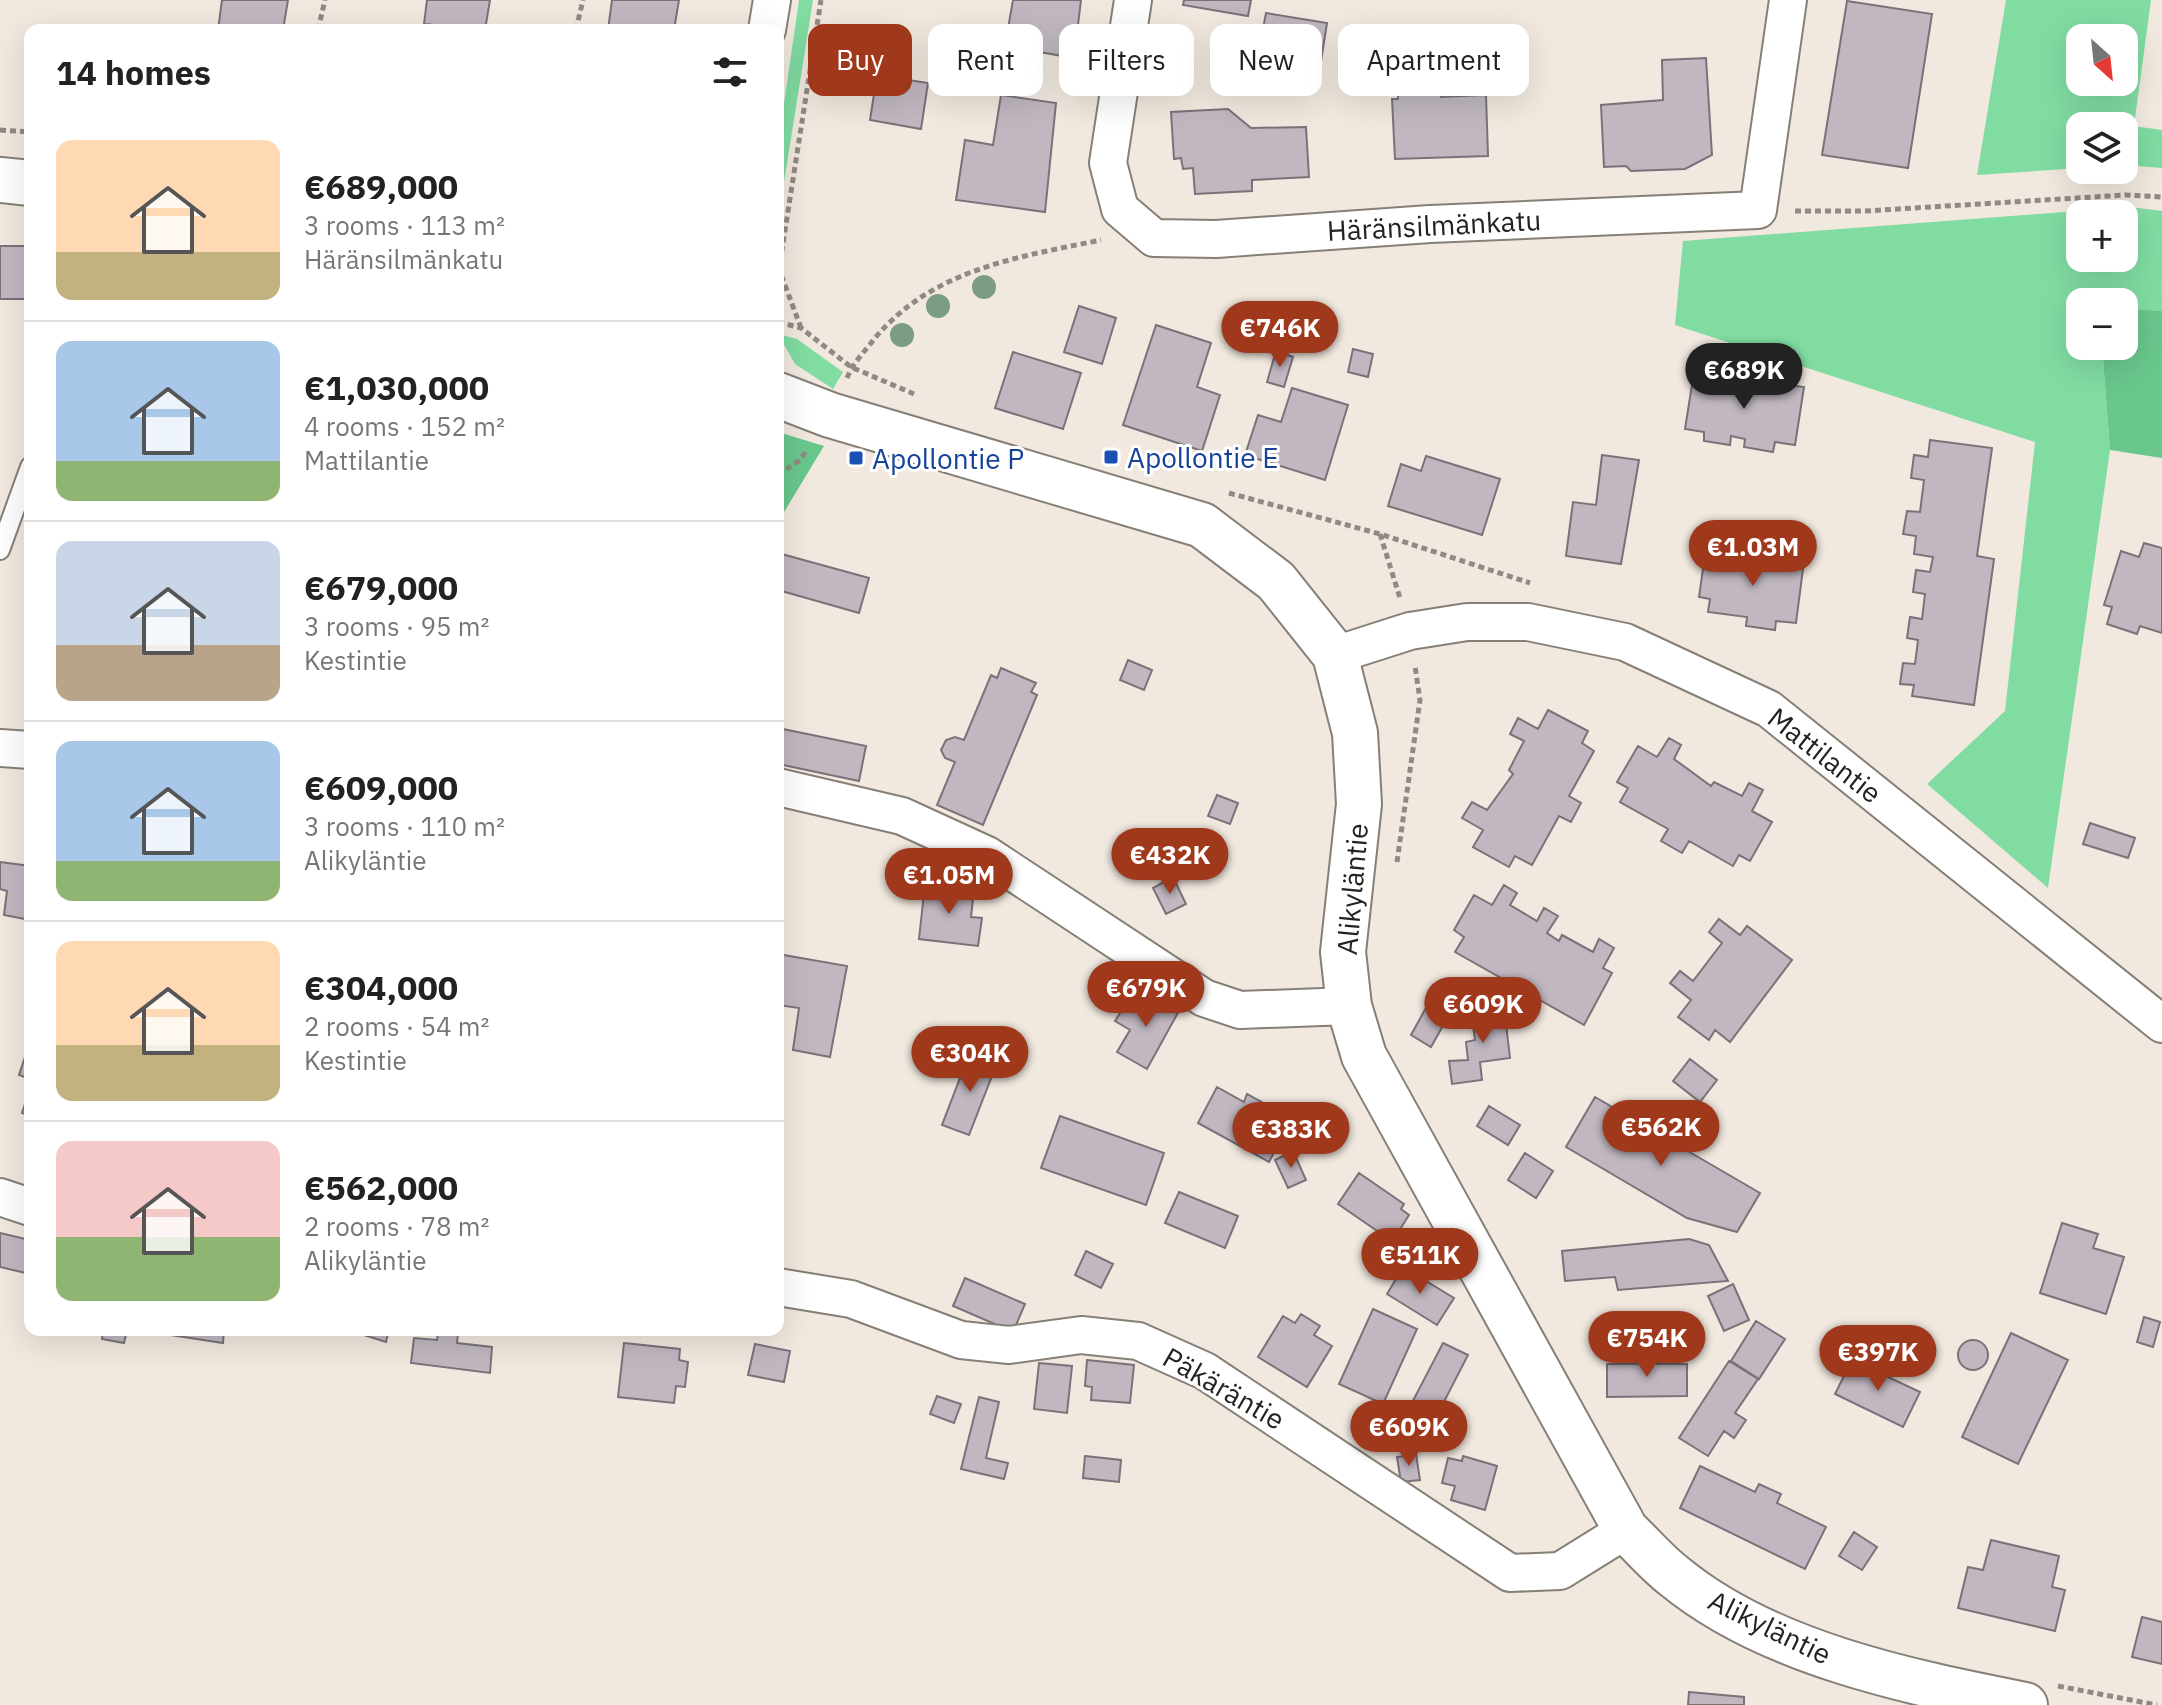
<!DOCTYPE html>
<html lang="en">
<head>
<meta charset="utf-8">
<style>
	body { margin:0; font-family:"IBM Plex Sans",sans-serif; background:#f6f6f6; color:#222; height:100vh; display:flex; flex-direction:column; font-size:30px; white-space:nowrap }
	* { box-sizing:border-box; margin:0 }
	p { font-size:26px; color:#767676 }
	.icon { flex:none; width:44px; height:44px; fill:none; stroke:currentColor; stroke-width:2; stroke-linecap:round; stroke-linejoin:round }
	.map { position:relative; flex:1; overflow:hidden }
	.details { position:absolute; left:24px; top:24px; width:760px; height:1312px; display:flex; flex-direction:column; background:#fff; border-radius:16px; box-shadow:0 8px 32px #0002 }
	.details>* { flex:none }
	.top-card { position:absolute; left:808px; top:24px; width:760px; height:72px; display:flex; gap:16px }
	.needle { width:52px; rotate:153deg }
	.buttons { position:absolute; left:2066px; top:24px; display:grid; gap:16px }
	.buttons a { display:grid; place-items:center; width:72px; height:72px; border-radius:16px; background:#fff; box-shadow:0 8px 32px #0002; font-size:40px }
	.price { position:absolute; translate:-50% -68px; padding:0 18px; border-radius:28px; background:#a0381b; color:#fff; font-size:26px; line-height:52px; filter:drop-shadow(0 2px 4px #0008) }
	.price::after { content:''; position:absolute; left:50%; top:48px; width:24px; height:18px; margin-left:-12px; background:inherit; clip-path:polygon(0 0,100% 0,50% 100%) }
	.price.active { background:#222; color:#fff }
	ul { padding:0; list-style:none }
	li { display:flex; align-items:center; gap:24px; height:200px; padding:0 32px }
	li+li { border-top:2px solid #e0e0e0 }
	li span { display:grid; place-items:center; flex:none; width:224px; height:160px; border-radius:16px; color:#555 }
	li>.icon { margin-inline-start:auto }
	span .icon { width:96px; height:96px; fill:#fffc; stroke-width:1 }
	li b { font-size:34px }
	h2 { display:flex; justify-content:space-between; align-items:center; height:96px; padding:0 32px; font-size:34px }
	.pill { padding:0 28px; border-radius:16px; background:#fff; box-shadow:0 8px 32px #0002; font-size:28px; line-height:72px }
	.pill.active { background:#a0381b; color:#fff }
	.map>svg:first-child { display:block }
	.green { fill:#81dca2; fill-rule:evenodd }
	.forest { fill:#69c78c }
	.building { fill:#c0b7c0; stroke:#7a7279; stroke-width:2 }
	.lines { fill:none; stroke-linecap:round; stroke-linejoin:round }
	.service-casing { stroke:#867f76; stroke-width:22 }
	.minor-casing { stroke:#867f76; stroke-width:40 }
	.tertiary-casing { stroke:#867f76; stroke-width:48 }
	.path { stroke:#908a83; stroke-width:5; stroke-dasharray:6 4; stroke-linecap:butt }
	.service { stroke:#fff; stroke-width:18 }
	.minor { stroke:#fff; stroke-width:36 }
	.tertiary { stroke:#fff; stroke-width:44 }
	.tree { fill:#7b9d84 }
	.transit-dot { fill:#1a4fb4; stroke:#fff; stroke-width:3 }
	.labels { text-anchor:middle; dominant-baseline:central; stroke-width:6; stroke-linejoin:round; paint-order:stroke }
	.street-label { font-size:28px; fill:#25221f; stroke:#fff }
	.transit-label { font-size:28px; fill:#164399; stroke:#fff; text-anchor:start }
</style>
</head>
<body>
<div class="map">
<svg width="2162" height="1705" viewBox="0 0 2162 1705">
	<rect width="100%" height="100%" fill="#f1e9df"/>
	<!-- green -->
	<path class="green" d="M799,0H813L778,220V145Z
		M2006,0H2151L2134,126L2162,130V168L2124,165V126H2080V168L1977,175ZM2080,38H2124V82H2080Z
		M2130,207L2162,211V311L2124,308V302H2080V346H2102L2110,450L2048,888L1927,784L2005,711L2035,442L1675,325L1683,241ZM2080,214H2124V258H2080Z
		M778,334L797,339L843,372L833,389L795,364Z"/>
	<!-- forest -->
	<path class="forest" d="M2124,308L2162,311V458L2110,450L2102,346H2124Z
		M778,432L824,446L778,522Z"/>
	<!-- building -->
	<path class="building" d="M222,0H288L283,30H218Z
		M427,0H490L485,30L424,24Z
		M612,0H679L674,30H608Z
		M1013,0H1081L1074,58L1005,46Z
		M1184,0H1251L1248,16L1183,5Z
		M1847,1L1932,14L1908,168L1822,155Z
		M1266,13L1327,23L1321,61L1259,50Z
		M1439,33L1441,97L1486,95L1488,156L1395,159L1392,99H1398L1395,34Z
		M1706,58L1712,155L1685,169L1631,171L1626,166L1604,167L1601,105L1663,100L1662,60Z
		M877,75L928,83L921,129L870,120Z
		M1001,95L1056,103L1045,212L956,200L965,140L993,145Z
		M1228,109L1251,128L1306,127L1309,177L1252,180V191L1195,194L1193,168L1183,169L1181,158L1174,159L1171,112Z
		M0,246H28L26,299H0Z
		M1079,306L1116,318L1102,364L1064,352Z
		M1156,325L1211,343L1197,387L1220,395L1202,451L1123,425Z
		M1353,349L1373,354L1368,377L1348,372Z
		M1276,351L1293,357L1284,387L1267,382Z
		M1013,352L1081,373L1063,429L995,408Z
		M1694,372L1804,387L1795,445L1775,442L1773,452L1744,447L1745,439L1731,436L1730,445L1704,441V432L1685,429Z
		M1292,388L1348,405L1325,480L1245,455L1258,415L1281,422Z
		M1930,440L1992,448L1977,556L1994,559L1974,705L1912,696L1914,685L1900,684L1903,663L1915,664L1918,640L1907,638L1910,617L1922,619L1925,594L1913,592L1916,570L1930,572L1933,557L1914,554L1916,536L1903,534L1907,511L1920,512L1924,480L1911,478L1914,455L1928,457Z
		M1602,455L1639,460L1621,564L1566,556L1573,502L1596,505Z
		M1426,456L1500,479L1482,535L1388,506L1401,464L1421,471Z
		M2144,543L2162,548V633L2140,626L2137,634L2107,624L2112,607L2104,605L2121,551L2139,557Z
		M1716,550L1804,561L1796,623L1776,621L1775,630L1746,626L1747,617L1708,612L1710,599L1699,597L1704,562H1714Z
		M778,553L869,578L859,613L778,590Z
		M1128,660L1152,670L1144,690L1120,680Z
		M1001,668L1036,683L1031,692L1037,695L983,825L937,805L955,762L945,758L941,750L946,740L955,737L964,740L991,675L997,678Z
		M1548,710L1588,731L1582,743L1594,751L1569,796L1581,803L1571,822L1559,816L1532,865L1515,856L1509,867L1473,847L1483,830L1462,818L1472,802L1487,810L1513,774L1509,770L1524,741L1510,734L1518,718L1538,729Z
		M778,728L866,746L859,781L778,764Z
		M1669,738L1681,745L1674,759L1711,786L1714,782L1742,796L1749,783L1763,790L1752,811L1772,822L1750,861L1739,855L1733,866L1689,841L1682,853L1661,841L1668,829L1620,802L1628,788L1617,782L1638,746L1657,757Z
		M1217,795L1238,803L1230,824L1208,816Z
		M2090,823L2135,838L2128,858L2083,844Z
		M0,862L30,866V920L4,915L7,891L0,889Z
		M1173,877L1186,904L1166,914L1153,888Z
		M925,884L974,890L971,917L982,918L978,946L919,939Z
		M1504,885L1517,893L1510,905L1537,921L1544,908L1558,916L1547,933L1559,941L1562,935L1593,952L1599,939L1614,948L1603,968L1612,973L1584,1025L1455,952L1464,937L1454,930L1474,895L1492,905Z
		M1719,919L1740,935L1747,926L1792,960L1730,1042L1715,1030L1709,1040L1678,1017L1691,1000L1670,983L1680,971L1693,981L1722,943L1709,932Z
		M778,954L847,966L830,1057L793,1050L799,1008L778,1005Z
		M1438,986L1459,997L1431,1047L1411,1035Z
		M1151,993L1180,1009L1147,1069L1117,1052L1130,1030L1115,1021L1125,1005L1140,1013Z
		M1504,1007L1510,1058L1480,1062L1482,1080L1452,1084L1449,1061L1468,1060L1466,1042L1475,1040L1471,1011Z
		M30,1042V1079L19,1075Z
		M970,1052L997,1063L969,1135L942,1125Z
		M1690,1059L1717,1080L1700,1102L1673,1081Z
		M1217,1087L1244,1102L1247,1094L1292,1119L1269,1162L1198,1123Z
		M30,1089V1116L22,1113Z
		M1595,1097L1760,1193L1737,1232L1687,1218L1566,1147Z
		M1489,1106L1520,1125L1508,1145L1477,1126Z
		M1060,1116L1164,1153L1146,1205L1041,1168Z
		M1293,1151L1306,1180L1288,1188L1275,1160Z
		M1525,1153L1553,1171L1536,1198L1508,1180Z
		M1359,1173L1404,1204L1401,1209L1409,1215L1395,1237L1386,1231L1383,1235L1338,1204Z
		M1179,1192L1238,1216L1225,1248L1165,1223Z
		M2062,1223L2098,1234L2093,1248L2124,1257L2106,1314L2040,1293Z
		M0,1233L30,1240V1274L0,1267Z
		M1689,1239L1709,1245L1728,1281L1618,1290L1615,1277L1565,1281L1562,1251Z
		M1086,1251L1113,1264L1101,1288L1075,1275Z
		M1403,1267L1454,1298L1437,1325L1387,1294Z
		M965,1278L1025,1304L1013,1332L953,1306Z
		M1733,1284L1749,1320L1724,1331L1708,1296Z
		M1373,1309L1417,1329L1383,1404L1339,1384Z
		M1301,1314L1320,1326L1314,1335L1332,1346L1307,1387L1258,1357L1283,1316L1295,1323Z
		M2144,1317L2160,1322L2153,1347L2137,1342Z
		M1756,1321L1785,1339L1759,1379L1731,1361Z
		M103,1330H127L124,1343L102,1339Z
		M171,1330H224L223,1343L170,1335Z
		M365,1330H389L386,1342L364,1335Z
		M438,1332L458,1334L457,1343L492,1347L490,1373L411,1363L414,1338L437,1340Z
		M2011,1333L2068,1360L2018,1464L1962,1437Z
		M1958 1355a15 15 0 1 1 30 0a15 15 0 1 1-30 0Z
		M624,1343L680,1349L679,1360L688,1362L685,1387L676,1386L674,1403L618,1397Z
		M1443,1343L1468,1355L1429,1431L1404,1418Z
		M755,1344L790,1351L784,1382L748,1375Z
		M1639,1355H1656L1657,1364H1687V1396L1607,1397V1364H1640Z
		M1087,1360L1134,1365L1130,1403L1091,1400L1092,1387L1085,1386Z
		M1852,1360L1920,1392L1903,1427L1835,1394Z
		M1729,1361L1758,1379L1735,1413L1746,1420L1734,1438L1724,1431L1708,1456L1679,1438Z
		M1039,1363L1072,1366L1067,1413L1034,1409Z
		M937,1396L961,1404L954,1423L930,1414Z
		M979,1397L999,1402L986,1458L1008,1463L1004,1479L961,1469Z
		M1416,1454L1420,1480L1401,1482L1397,1457Z
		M1085,1456L1121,1460L1119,1482L1083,1478Z
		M1463,1456L1497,1466L1485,1510L1451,1500L1455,1486L1442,1483L1448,1458L1462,1461Z
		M1700,1466L1755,1492L1759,1484L1781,1494L1777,1503L1826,1527L1805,1569L1680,1508Z
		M1854,1532L1877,1547L1862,1570L1839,1556Z
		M1991,1540L2059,1556L2052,1587L2065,1590L2055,1631L1958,1608L1968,1567L1983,1570Z
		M2142,1617L2162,1622V1664L2132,1657Z
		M1689,1692L1744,1697V1705H1688Z"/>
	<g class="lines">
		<defs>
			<path id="service" d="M0,550L30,467"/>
			<path id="minor" d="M1133,0L1108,163L1120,209L1154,238L1216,239L1430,224L1758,210L1788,0
				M767,30L772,0
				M1335,655L1410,631L1467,622H1528L1625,642L1769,709L2162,1024
				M0,748L30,750
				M778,787L902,816L987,855L1204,998L1240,1010L1349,1006
				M0,1197L30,1207
				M778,1287L851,1299L961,1340L1009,1345L1081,1335L1138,1341L1205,1371L1510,1573L1560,1571L1626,1530"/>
			<path id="tertiary" d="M0,180L30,183
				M778,395L830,415L1202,525L1276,581L1335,655L1355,733L1359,804L1343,952L1349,1006L1364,1056L1626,1530C1642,1545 1657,1563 1674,1576C1767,1653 1909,1682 2025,1705"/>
		</defs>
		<!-- service casing -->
		<use href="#service" class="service-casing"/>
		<!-- minor casing -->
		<use href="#minor" class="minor-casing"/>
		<!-- tertiary casing -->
		<use href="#tertiary" class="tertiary-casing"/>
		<!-- path -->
		<path class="path" d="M318,30L325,0
			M576,30L583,0
			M0,130L30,132
			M1795,211H1865L2126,195L2162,197
			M778,322L801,328L851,367L914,394
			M801,328L779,269L821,0
			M847,378C853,363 865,351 875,338C933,269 1018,257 1101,240
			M778,475L800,460L807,450
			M1229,493L1380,534L1530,583
			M1380,534L1400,598
			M1397,862L1420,700L1415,666
			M2058,1686L2157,1705"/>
		<!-- service -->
		<use href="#service" class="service"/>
		<!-- minor -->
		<use href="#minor" class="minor"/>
		<!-- tertiary -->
		<use href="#tertiary" class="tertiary"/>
	</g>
	<!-- trees -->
	<g class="tree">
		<circle cx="984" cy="287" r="12"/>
		<circle cx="938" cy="306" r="12"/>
		<circle cx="902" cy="335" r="12"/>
	</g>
	<!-- markers -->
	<g class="transit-dot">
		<rect x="1103" y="449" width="16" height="16" rx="4"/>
		<rect x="848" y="450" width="16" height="16" rx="4"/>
	</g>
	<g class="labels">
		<!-- street labels -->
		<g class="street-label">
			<text transform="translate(1434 225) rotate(-3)">Häränsilmänkatu</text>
			<text transform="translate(1825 755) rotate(38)">Mattilantie</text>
			<text transform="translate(1352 889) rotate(-85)">Alikyläntie</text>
			<text transform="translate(1224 1388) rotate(30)">Päkäräntie</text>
			<text transform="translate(1770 1627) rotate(26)">Alikyläntie</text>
		</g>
		<!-- transit labels -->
		<g class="transit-label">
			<text x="1127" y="457">Apollontie E</text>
			<text x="872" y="458">Apollontie P</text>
		</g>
	</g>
</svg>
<div class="buttons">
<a><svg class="needle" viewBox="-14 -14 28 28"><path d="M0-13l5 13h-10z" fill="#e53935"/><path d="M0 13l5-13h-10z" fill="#767676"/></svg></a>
<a><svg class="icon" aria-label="layers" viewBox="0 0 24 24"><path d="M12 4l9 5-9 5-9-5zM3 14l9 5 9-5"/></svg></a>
<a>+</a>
<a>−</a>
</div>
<b class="price" style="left:1280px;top:369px">€746K</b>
<b class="price active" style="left:1744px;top:411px">€689K</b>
<b class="price" style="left:1753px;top:588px">€1.03M</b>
<b class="price" style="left:1170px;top:896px">€432K</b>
<b class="price" style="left:949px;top:916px">€1.05M</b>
<b class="price" style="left:1146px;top:1029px">€679K</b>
<b class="price" style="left:1483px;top:1045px">€609K</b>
<b class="price" style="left:970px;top:1094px">€304K</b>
<b class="price" style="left:1661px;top:1168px">€562K</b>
<b class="price" style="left:1291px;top:1170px">€383K</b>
<b class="price" style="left:1420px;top:1296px">€511K</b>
<b class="price" style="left:1647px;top:1379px">€754K</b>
<b class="price" style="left:1878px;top:1393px">€397K</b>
<b class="price" style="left:1409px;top:1468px">€609K</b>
<div class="top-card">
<a class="pill active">Buy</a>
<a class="pill">Rent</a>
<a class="pill">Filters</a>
<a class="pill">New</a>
<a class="pill">Apartment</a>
</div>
<section class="details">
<h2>14 homes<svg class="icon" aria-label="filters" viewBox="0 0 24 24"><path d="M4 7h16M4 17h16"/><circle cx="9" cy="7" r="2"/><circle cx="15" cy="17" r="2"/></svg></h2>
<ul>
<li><span style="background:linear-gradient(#ffd9b3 70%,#c2b280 0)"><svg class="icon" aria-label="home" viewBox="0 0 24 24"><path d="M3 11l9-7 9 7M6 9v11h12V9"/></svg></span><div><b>€689,000</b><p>3 rooms · 113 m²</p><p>Häränsilmänkatu</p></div></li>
<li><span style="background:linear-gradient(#a9c7e8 75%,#8fb573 0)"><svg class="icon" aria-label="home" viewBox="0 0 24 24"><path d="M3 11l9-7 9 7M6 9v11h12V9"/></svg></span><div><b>€1,030,000</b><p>4 rooms · 152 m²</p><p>Mattilantie</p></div></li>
<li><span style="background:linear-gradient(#c9d6e8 65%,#b9a48a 0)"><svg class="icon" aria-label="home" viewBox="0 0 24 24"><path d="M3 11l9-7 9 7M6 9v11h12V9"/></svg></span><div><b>€679,000</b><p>3 rooms · 95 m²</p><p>Kestintie</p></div></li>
<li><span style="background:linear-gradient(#a9c7e8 75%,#8fb573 0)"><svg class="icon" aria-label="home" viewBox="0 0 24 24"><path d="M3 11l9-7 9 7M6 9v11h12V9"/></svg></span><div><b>€609,000</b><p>3 rooms · 110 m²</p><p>Alikyläntie</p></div></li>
<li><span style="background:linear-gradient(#ffd9b3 65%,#c2b280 0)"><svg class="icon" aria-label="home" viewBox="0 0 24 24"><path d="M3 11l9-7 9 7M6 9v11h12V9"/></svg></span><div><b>€304,000</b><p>2 rooms · 54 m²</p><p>Kestintie</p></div></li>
<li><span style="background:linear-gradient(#f6c9c9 60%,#8fb573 0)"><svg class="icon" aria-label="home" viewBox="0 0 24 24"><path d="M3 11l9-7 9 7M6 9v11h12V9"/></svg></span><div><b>€562,000</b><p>2 rooms · 78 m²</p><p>Alikyläntie</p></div></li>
</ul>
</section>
</div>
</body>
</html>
